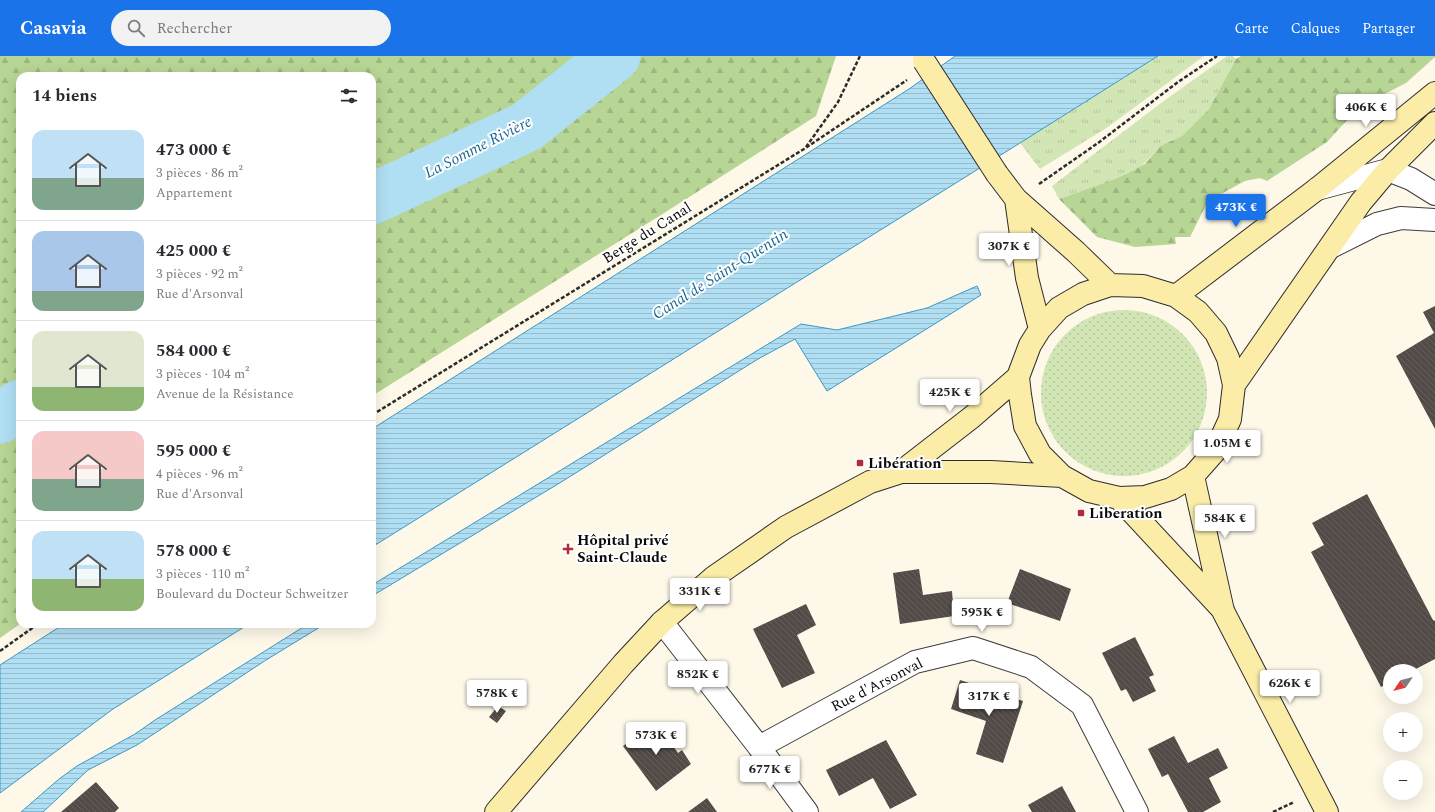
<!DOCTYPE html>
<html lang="fr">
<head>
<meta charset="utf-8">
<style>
	body { margin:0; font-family:Spectral,serif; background:#f2f2f3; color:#2b2b33; height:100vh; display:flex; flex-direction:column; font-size:15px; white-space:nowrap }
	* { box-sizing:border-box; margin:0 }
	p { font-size:13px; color:#7c7c81 }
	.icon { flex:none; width:22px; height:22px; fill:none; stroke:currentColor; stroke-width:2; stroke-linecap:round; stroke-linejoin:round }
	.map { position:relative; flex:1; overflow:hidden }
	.panel { position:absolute; left:16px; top:16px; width:360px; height:556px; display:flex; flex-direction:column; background:#fff; border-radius:12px; box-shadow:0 4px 16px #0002 }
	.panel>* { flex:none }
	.needle { width:26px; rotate:235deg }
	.controls { position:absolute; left:1383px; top:608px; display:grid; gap:8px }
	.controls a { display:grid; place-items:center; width:40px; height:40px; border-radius:50%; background:#fff; box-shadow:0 4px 16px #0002; font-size:20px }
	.price { position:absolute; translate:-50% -34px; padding:0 9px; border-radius:4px; background:#fff; color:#222; font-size:13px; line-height:26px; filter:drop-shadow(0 1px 2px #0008) }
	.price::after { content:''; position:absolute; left:50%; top:24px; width:12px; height:9px; margin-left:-6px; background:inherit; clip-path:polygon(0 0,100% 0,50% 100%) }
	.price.active { background:#1a73e8; color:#fff }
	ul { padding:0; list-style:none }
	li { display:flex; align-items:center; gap:12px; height:100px; padding:0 16px }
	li+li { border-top:1px solid #e1e1e2 }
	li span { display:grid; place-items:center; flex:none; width:112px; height:80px; border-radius:12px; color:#555 }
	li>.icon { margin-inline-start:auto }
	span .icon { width:48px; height:48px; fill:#fffc; stroke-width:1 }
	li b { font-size:17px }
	h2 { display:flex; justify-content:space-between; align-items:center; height:48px; padding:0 16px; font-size:17px }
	header { display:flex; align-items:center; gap:24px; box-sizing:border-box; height:56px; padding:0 20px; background:#1a73e8; color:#fff }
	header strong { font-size:19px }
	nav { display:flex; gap:22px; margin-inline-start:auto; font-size:14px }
	.search { width:280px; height:36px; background:#f2f2f3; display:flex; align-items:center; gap:10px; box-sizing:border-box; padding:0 14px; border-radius:22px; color:#7c7c81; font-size:15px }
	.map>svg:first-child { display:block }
	.grass { fill:url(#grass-tufts) }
	.forest { fill:url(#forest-firs) }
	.park { fill:url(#park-dots) }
	.water { fill:url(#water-rules); stroke:#3b98c6 }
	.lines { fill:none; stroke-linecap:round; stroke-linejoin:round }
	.river { stroke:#b0def2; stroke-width:51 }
	.building { fill:url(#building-back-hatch) }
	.street-casing { stroke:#3d3d3d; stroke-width:24 }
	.secondary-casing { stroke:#2c2c2c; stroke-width:24 }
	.path { stroke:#2c2c2c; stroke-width:2.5; stroke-dasharray:4 2; stroke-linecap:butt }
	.street { stroke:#fff; stroke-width:22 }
	.secondary { stroke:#fbeca7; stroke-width:22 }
	.secondary-bridge-casing { stroke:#2c2c2c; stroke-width:24; stroke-linecap:butt }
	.secondary-bridge { stroke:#fbeca7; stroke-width:22 }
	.poi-dot { fill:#b22b3a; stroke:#fff; stroke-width:1.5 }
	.labels { text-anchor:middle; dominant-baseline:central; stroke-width:4; stroke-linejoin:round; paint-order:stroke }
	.street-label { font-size:15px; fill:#0a0a0a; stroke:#fff }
	.poi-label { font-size:15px; font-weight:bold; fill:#0a0a0a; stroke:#fff; text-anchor:start }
	.water-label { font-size:16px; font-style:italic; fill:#1b6895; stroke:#fff }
</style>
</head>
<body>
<header>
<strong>Casavia</strong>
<div class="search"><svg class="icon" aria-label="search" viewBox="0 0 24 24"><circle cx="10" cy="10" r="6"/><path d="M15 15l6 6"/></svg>Rechercher</div>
<nav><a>Carte</a><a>Calques</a><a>Partager</a></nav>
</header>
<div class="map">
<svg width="1435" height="756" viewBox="0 0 1435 756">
	<defs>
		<pattern id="grass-tufts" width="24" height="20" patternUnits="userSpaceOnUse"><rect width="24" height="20" fill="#d2e6b5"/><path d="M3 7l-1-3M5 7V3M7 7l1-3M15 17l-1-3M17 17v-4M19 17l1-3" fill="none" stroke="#b3c49a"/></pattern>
		<pattern id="forest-firs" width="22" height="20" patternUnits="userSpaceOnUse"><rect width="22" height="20" fill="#b7d595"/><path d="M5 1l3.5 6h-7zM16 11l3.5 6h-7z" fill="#9cb67f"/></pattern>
		<pattern id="park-dots" width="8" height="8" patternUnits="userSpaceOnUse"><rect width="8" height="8" fill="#d2e6b5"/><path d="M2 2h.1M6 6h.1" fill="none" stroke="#b3c49a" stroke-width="1.8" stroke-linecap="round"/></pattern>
		<pattern id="water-rules" width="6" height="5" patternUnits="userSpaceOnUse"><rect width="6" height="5" fill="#b0def2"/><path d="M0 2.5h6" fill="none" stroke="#96bdce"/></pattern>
		<pattern id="building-back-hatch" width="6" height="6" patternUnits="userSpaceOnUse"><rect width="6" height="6" fill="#524b47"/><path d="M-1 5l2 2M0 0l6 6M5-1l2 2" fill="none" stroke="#66605d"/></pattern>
	</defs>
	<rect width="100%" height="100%" fill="#fef8e9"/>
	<!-- grass -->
	<path class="grass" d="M1158,0H1204L1108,71L1040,113L1020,87Z
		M1227,0H1233L1236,3L1209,53L1182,80L1160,90L1141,111L1134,114L1115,123L1059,143L1052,130L1165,44Z"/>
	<!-- forest -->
	<path class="forest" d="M0,0H836L816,60L661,159L372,340V20H20V568L0,582Z
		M1241,0H1435V1L1406,27L1359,51L1327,86L1267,125L1260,122L1245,125L1208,145L1190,181H1175L1176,188L1135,191L1097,181L1059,143L1115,123L1134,114L1145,108L1160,90L1182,80L1209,53L1236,3Z"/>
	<!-- park -->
	<path class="park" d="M1041 337a83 83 0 1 1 166 0a83 83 0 1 1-166 0Z"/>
	<!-- water -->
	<path class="water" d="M955,0H1158L1020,87L372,491V373L909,33Z
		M977,230L981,239L827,335L795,283L758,303L558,428L372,540V529L801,268L837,274L927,252Z
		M64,568H249L113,653L0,737V609Z
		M308,568H325L266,604L137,689L88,714L43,756H21L59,723L77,710L135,678L155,664Z"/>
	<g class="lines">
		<!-- river -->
		<path class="river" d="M372,143L526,71L615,0
			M0,362L20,349"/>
	</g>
	<!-- building -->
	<path class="building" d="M1435,250V373L1396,300L1434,277L1423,256Z
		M1367,438L1433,564L1435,565V603L1412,615H1390V626L1381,631L1311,496L1324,489L1312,467Z
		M919,513L923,539L952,535L954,560L900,568L893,517Z
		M1020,513L1071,533L1060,565L1007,547Z
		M806,548L816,569L797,579L815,617L782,632L753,573Z
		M1135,581L1154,619L1149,621L1156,635L1133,646L1126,633L1121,635L1102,597Z
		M960,624L1023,645L1003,707L976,698L986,665L951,653Z
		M498,650L506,655L497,667L489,661Z
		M656,666L678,697L682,694L691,708L656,735L623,690L640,678L638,675L643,671L645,674Z
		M1174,680L1188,707L1218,692L1228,712L1209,722L1221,746L1203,756H1188L1168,718L1162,721L1148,693Z
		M886,684L917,739L890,753L873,722L839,740L826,714Z
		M96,726L119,752L115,756H61Z
		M1062,730L1076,756H1032L1028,749Z
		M707,742L717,756H688Z"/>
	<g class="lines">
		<defs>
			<path id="street" d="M1317,133L1388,114L1411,123L1435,138
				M1331,191L1377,168L1401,162L1435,164
				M662,566L759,691L807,756
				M759,691L915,606L973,592L1031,611L1082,649L1137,756"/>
			<path id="secondary" d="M997,118L1016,143L1076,196L1110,229
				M1016,143L1027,222L1040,273L1030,289L1018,321L1020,339L1025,370L1040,398L1062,420L1089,435L1119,442L1145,441L1171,433L1193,420L1216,394L1230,363L1234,329L1228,302L1216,277L1198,256L1176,240L1143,230L1110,229L1083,238L1059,252L1040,273
				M1176,240L1317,133L1435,37
				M1234,329L1361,146L1388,114L1435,67
				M901,416L972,361L1018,321
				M1193,420L1223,555L1327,756
				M1119,442L1223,554
				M496,756L623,608L662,566L714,521L786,471L870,426L901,416H991L1062,420"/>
		</defs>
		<!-- street casing -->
		<use href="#street" class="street-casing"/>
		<!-- secondary casing -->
		<use href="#secondary" class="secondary-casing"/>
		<!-- path -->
		<path class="path" d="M806,91L838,46L860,0
			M1039,128L1098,87L1178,26L1217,0
			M372,359L804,93L907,24
			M0,595L38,568
			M1273,756L1294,746"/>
		<!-- street -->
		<use href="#street" class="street"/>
		<!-- secondary -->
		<use href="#secondary" class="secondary"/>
		<defs>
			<path id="secondary-bridge" d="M924,5L997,118"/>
		</defs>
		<!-- secondary-bridge casing -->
		<use href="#secondary-bridge" class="secondary-bridge-casing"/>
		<!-- secondary-bridge -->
		<use href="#secondary-bridge" class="secondary-bridge"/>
	</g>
	<!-- markers -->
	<g class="poi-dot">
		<rect x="856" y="403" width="8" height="8" rx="2"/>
		<rect x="1077" y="453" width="8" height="8" rx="2"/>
		<path d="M566 487h4v4h4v4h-4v4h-4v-4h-4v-4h4z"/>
	</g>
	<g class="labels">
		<!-- street labels -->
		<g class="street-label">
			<text transform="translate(647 177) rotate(-32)">Berge du Canal</text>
			<text transform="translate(877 629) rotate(-27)">Rue d'Arsonval</text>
		</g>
		<!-- poi labels -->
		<g class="poi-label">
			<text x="868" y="407">Libération</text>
			<text x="1089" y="457">Liberation</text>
			<text x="577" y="484">Hôpital privé<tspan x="577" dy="17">Saint-Claude</tspan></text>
		</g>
		<!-- water labels -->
		<g class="water-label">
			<text transform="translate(478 91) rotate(-27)">La Somme Rivière</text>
			<text transform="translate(720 218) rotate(-32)">Canal de Saint-Quentin</text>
		</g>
	</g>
</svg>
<div class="controls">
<a><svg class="needle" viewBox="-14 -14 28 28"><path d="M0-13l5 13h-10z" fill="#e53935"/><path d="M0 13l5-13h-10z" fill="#7c7c81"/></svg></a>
<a>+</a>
<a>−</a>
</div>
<b class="price" style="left:1366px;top:72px">406K €</b>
<b class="price active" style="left:1236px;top:172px">473K €</b>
<b class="price" style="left:1009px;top:211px">307K €</b>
<b class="price" style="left:950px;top:357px">425K €</b>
<b class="price" style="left:1227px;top:408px">1.05M €</b>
<b class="price" style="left:1225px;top:483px">584K €</b>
<b class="price" style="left:700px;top:556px">331K €</b>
<b class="price" style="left:982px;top:577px">595K €</b>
<b class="price" style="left:698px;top:639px">852K €</b>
<b class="price" style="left:1290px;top:648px">626K €</b>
<b class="price" style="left:497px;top:658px">578K €</b>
<b class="price" style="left:989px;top:661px">317K €</b>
<b class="price" style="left:656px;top:700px">573K €</b>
<b class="price" style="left:770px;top:734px">677K €</b>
<section class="panel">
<h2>14 biens<svg class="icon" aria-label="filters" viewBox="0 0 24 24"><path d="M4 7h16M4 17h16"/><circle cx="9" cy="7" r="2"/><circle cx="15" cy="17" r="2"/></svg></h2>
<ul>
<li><span style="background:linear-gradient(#bfe0f5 60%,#7fa58c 0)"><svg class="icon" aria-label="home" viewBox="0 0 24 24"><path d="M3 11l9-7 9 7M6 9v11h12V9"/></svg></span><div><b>473 000 €</b><p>3 pièces · 86 m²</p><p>Appartement</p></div></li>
<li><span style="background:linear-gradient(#a9c7e8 75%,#7fa58c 0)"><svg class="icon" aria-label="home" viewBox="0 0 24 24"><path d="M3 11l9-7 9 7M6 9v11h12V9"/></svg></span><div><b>425 000 €</b><p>3 pièces · 92 m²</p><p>Rue d'Arsonval</p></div></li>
<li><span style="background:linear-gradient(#dfe7d0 70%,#8fb573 0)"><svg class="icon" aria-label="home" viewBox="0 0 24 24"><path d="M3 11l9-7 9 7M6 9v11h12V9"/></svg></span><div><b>584 000 €</b><p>3 pièces · 104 m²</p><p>Avenue de la Résistance</p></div></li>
<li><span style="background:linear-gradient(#f6c9c9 60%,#7fa58c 0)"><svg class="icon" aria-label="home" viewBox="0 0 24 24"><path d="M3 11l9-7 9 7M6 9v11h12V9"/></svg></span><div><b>595 000 €</b><p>4 pièces · 96 m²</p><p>Rue d'Arsonval</p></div></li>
<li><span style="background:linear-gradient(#bfe0f5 60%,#8fb573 0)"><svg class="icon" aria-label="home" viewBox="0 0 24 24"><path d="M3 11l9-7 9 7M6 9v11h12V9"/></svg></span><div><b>578 000 €</b><p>3 pièces · 110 m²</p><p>Boulevard du Docteur Schweitzer</p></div></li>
</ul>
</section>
</div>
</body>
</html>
